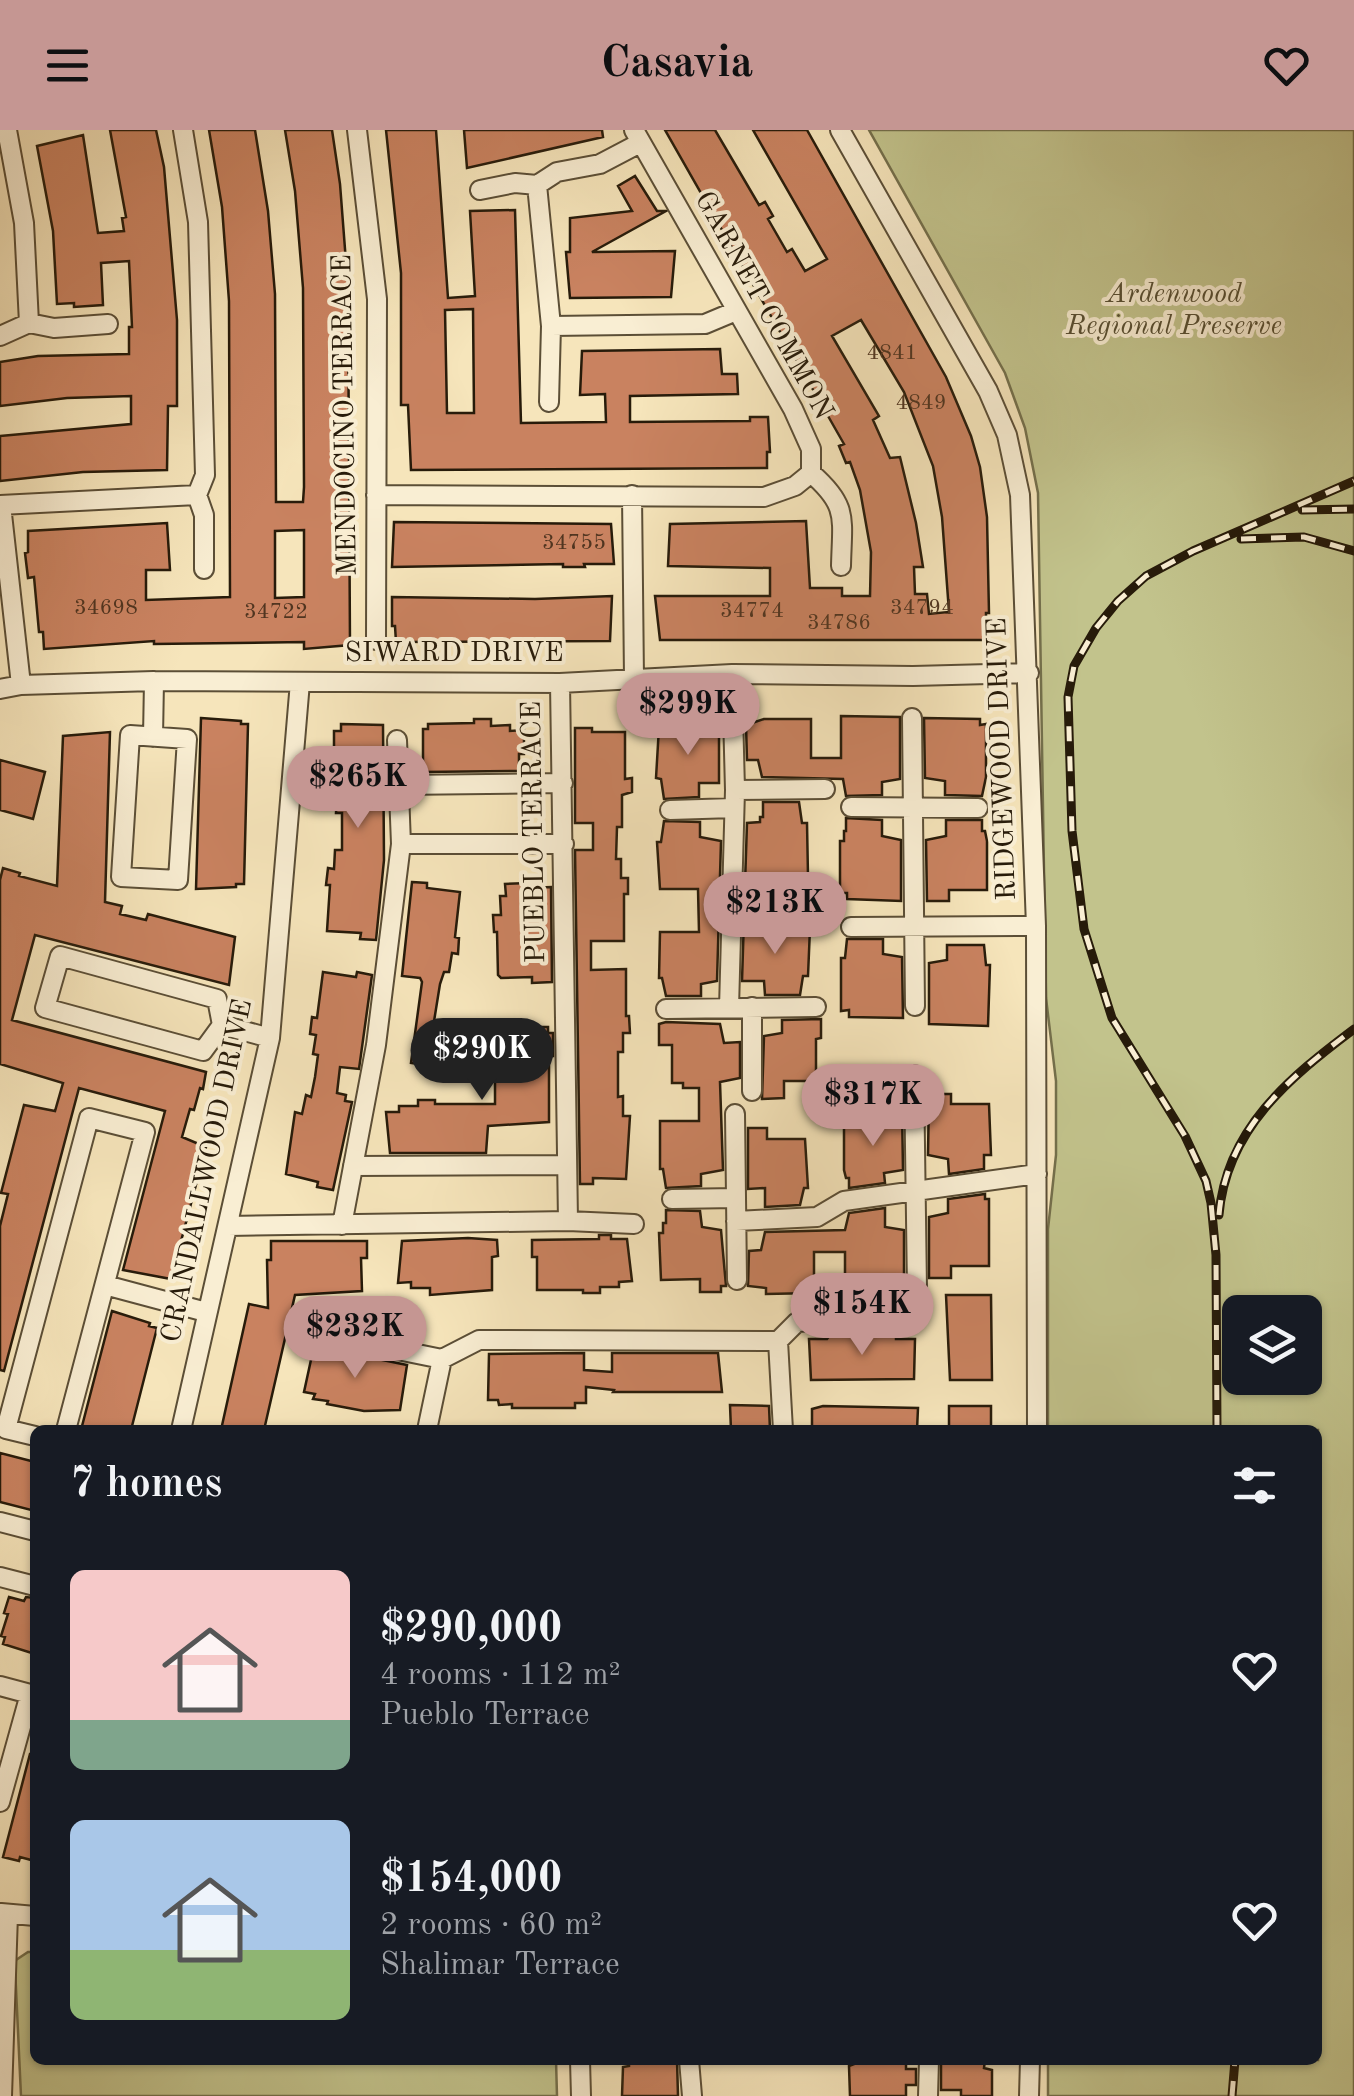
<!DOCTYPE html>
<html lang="en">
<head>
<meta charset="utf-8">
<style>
	body { margin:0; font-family:"Old Standard TT",serif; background:#20242c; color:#f1f3f6; height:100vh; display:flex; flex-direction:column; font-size:38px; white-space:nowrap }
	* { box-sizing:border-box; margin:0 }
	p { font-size:32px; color:#9ea1a6 }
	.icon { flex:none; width:55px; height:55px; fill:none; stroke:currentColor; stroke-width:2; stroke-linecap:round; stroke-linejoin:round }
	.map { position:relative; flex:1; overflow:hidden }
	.sheet { position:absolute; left:30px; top:1295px; width:1292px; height:640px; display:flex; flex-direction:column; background:#171b24; border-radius:15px; box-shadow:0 2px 8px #0004 }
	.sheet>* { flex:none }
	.tools { position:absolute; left:1222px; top:1165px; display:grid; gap:20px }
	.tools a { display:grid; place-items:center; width:100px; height:100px; border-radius:15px; background:#171b24; box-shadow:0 2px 8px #0004; font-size:50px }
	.price { position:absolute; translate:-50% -85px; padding:0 22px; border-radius:35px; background:#c59692; color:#111; font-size:32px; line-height:65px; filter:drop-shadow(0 2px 5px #0008) }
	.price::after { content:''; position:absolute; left:50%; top:60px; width:30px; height:22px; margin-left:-15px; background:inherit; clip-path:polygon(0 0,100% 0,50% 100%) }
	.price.current { background:#222; color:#fff }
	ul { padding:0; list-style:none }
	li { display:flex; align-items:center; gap:30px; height:250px; padding:0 40px }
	li span { display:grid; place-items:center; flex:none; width:280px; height:200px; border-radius:15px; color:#555 }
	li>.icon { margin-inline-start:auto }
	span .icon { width:120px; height:120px; fill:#fffc; stroke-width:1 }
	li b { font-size:42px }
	h2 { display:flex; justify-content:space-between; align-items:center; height:120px; padding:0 40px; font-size:42px }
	header { display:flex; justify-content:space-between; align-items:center; height:130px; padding:0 40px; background:#c59692; color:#111; font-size:45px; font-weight:700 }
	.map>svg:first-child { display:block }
	.green { fill:#c2c38c; stroke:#746f4b; stroke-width:2.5; fill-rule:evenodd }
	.building { fill:#c98260; stroke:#271b0a; stroke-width:2.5; fill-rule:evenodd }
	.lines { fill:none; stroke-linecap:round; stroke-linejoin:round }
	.minor-casing { stroke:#5b4e36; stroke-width:22 }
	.minor { stroke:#f9eed3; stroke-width:18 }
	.rail-casing { stroke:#271b0a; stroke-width:9 }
	.rail { stroke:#f9eed3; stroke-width:5; stroke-dasharray:15; stroke-linecap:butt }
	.labels { text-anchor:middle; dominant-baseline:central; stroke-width:8; stroke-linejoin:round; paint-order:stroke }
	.number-label { font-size:22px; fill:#503520 }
	.park-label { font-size:28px; font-style:italic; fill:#564d31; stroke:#f9eed3 }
	.street-label { font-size:28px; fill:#271b0a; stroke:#f9eed3 }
</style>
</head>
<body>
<header><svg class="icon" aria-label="menu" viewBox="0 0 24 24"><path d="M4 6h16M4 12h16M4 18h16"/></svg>Casavia<svg class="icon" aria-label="heart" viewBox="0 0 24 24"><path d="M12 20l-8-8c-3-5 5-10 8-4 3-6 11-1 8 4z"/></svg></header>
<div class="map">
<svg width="1354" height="1966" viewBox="0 0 1354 1966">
	<rect width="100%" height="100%" fill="#f6e5bb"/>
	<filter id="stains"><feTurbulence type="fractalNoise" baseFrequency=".002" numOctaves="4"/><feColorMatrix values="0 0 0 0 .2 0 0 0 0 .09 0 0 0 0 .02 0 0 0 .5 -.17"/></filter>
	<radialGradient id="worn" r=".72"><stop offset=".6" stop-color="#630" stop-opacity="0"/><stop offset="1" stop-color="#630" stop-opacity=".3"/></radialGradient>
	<!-- green -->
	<path class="green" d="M869,0H1354V1966H1048V1930H1318V1300H1048V1099L1056,1025V951L1046,868L1038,363L1025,298L1005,243ZM1305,1182V1248H1240V1182Z
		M28,1822H35V1930H556L557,1966H21L15,1837L16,1830Z"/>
	<!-- building -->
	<path class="building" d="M110,0H156L164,37L177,190V276H168L167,340L83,342L0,351V306L131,294V266L67,268L0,276V232L38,226L129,224V197H132L129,131L101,133L103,175L74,177V173L57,174L53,101L37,16L83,5L98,103L124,101L122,88L126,87Z
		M209,0H255L268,81L275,164L276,372H303L304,357L303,158L295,61L285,0H332L340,54L348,158L350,515L304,519V512L154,514V511L44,519L43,502H39L34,447L28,448L25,423L28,422V401L167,393L170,440H146V470L230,467L229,171L222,77ZM304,400V467L275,468V401Z
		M386,0H436L448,168L475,166L470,81L515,80L521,293L606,292L605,264L580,265L582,221L720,219L722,244H737L738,264L630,266V292L750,291V287H768L770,322H767V338L411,340L408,275H401V143ZM473,179L474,283H447L445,180Z
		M464,0H602L603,7L467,38Z
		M665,0H715L759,75L765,72L773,86L768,89L787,122L792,119L805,141L827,129L753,0H807L946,247L971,306L980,337L987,387L989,483H986V510H660L655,466H770V438L668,436L670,394L806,391L810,458H842V466H870L871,422L860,360L850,332L846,333L839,316L844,314ZM861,190L904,262L933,336L942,387L949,482L929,484L927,464H915L914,437H923L916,393L900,327L890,328L873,290L879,286L832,206Z
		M635,46L657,81H666L592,122L675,121L671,167L570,168L566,122H570V88L632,81L618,56Z
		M394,392L611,394L614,434H584L585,437H563V434L392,437Z
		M612,466L610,511L396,512L395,496H392V467L535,469Z
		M841,586L900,587V649L882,652V665L846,666L843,649L762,647L758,630H747L746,595L764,589H811V628H841Z
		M201,588L241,591V594H248L244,754H236V757L196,759Z
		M697,588H719V653H699V667L664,669L661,649L656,648L659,597H697Z
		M924,588L980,589V595L986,594V647L982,666L945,665V651L925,648Z
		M474,589H491V596L510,595V601L524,600V624H519V641L423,642V599H428V594L474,593Z
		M341,594L383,595L384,730L376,810L360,809L361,803L327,801L330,755H326L328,738L334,739L335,720H342V683H336L337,664H330V647H334V601H341Z
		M575,598H592V602H625V649L632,648V662L622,665V697H617L616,729H621V748H628V764H624V811H591V840L626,839V886H629L630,903H623V922H618V967L623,966V986H630L626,1049L593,1048V1054H580L575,720H593V693H575Z
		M110,602L105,772L122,776L120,784L146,790L148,784L235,807L229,855L35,805L12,890L206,942L203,959L200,958L194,980L190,979L182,1007L206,1017L171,1149L123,1140L165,981L79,958L4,1241L0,1240V1096L8,1064L1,1063L24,975L55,981L63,953L0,934V750L3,738L20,743L19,746L57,756L63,606Z
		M0,630L45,642L33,689L0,680Z
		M763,672H799L802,693H807L808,746L766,747V753L745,754L747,693L760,692V687H763Z
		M846,688L882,690V706L901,710V771L847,769V763H840V711H844V701H846Z
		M946,690H982V701H985L987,711V760H949V771H927L926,710L946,706Z
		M664,691L700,692V707L721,711L717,851L701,854V866H666L662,848H659L660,802H699L698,759H660L657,712H661Z
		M412,752L427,753V758L460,762L455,807L459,808L458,824L452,823L449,842H444L440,854L427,935L411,933L422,852L420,848L402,846Z
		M528,753V758L551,757L552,852L532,853V847L501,848L498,845L497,802H494L493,785H501L500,766H506L505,754Z
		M766,787V798H810L808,846H803L800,865H765L764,851H742L744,788Z
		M847,809H883V824L902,827L903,888L849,887V880L841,881V828H845Z
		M947,815H984L986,835H990L988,896L929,894V833L947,830Z
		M323,842L356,847L357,842L372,845L359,939L340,937L337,963L346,965L345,971L352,972L333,1060L317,1057L318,1052L286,1044L295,982L302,984L306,965L311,967L315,947L318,925L313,924L316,905L310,904L312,887L317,888Z
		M821,889V908L816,909V951H784V968L762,969L764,906L782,903V890Z
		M666,892L720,894L724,913L740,912V948L720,952L723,1040L701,1044V1056L666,1058L663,1039H660V991H699V958H683V953H672V915H659V894Z
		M532,897H548V903H553V926H549V992L488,996L486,1023H390L386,982H399V976H418V970H435V974H495V948H499V902H527Z
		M929,964H951V974H989L991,1025H984V1039L949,1044L948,1029L928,1025Z
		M882,979H902L903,1040L884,1043L885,1053L849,1058V1048H846L844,1040V992L882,991Z
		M748,998H767V1009H805L808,1058H804L800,1075L765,1077V1058L748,1059Z
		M985,1064V1069H989V1136H951V1148H929V1087L948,1083V1069Z
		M885,1078V1097L904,1100V1161L883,1162V1149H845V1122H814V1163L766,1164V1158L748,1156L749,1121L761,1120L765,1102L845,1100L849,1083Z
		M666,1080L700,1081L702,1097L721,1100L726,1156H721V1162H700V1149L661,1150L659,1103H663V1093H666Z
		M599,1105H611V1109H627L632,1151L619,1152V1157H600V1163H583V1160H537V1127H532V1110L599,1109Z
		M468,1108L497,1110L498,1126L492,1127V1160L430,1165V1158H411V1152L398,1153L402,1111Z
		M271,1111H367V1128H361L362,1161L295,1165L264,1300H221L249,1174L268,1178L267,1130H271Z
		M946,1165H991L992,1250H950Z
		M112,1181L150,1193L149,1196L157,1198L131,1300H81Z
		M830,1205H896V1209H915L914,1249L811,1250L809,1209H827Z
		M314,1216L407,1235L400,1280L364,1281L327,1274L328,1271L313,1269L315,1264L304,1262Z
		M584,1223V1240L612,1242V1223H718L722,1262H613L614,1260L586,1257V1273H575V1278H512V1274L499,1275L498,1270H488L489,1224Z
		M730,1275L769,1276L770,1300H731Z
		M823,1276L918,1278L917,1300H812V1279Z
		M949,1276H991V1300H949Z
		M0,1323L35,1332V1381L0,1372Z
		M9,1467L24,1471L26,1467L35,1468V1524L3,1514L5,1507L1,1506L8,1484L4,1483Z
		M30,1624H35V1731L20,1727L19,1731L3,1727Z
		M629,1930H677L678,1966H622L623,1937L629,1936Z
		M857,1930H906V1939H916V1955H906V1966H850L849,1936L857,1933Z
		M941,1930H985L984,1938L992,1940V1966H961V1960H941Z"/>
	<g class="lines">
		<defs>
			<path id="minor" d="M7,0L24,93L29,193
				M183,0L198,92L205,345L197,365L204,385V439
				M357,0L377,169L376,510
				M634,0L793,279L811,319V343C849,376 842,388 841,436
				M840,0L988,261L1007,305L1020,365L1036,796L1037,1300
				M537,55L551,196L549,272
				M480,60L515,53L537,55L557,42L600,34L640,13
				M551,196L705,194L736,181
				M0,206L29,193L54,198L108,194
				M376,365L764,367L795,356L811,343
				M632,365L634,548
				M0,375L197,365
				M1,375L21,555
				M560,553L568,1091
				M0,559L21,555L154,551L560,553L732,544L913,546L1029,543
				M912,588L915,876
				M130,605L187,609L178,750L121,747Z
				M153,607L154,551
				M398,655L563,653
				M735,660L825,659
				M851,677L978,678
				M670,680L734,678
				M401,714H564
				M851,797L1036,796
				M60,826L217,869L222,895L203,921L45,878Z
				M752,877V961
				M729,878L735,660L732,544
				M666,879L816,877
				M222,895L270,908
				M914,945L917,1159
				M735,984L737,1150
				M353,1036L567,1035
				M672,1069L736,1068
				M736,1091L817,1087L844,1071L1037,1044
				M342,1095L376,915L401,714L397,610
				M228,1096L568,1091L634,1094
				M105,1155L206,1182
				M319,1204L442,1229
				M778,1211L797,1192L909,1186
				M778,1211L783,1300
				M442,1229L479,1210L778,1211
				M181,1300L270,908L300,552
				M427,1300L442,1229
				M35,1306L6,1299L89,988L145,1002L66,1300
				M0,1392L35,1401
				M0,1447L35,1456
				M0,1556L30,1564L0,1672
				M1,1783L35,1786
				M580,1930L581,1966
				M689,1930L692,1966
				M2,1966L8,1784
				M928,1966L929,1930
				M1029,1966L1030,1930"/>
		</defs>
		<!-- minor casing -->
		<use href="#minor" class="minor-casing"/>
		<!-- minor -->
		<use href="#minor" class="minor"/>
		<defs>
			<path id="rail" d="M1302,380L1354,379
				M1241,409L1304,407L1354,421
				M1219,1085C1226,999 1290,947 1354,899
				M1217,1300L1216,1125L1211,1073L1206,1051L1185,1006L1112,888L1084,799L1072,701L1068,567L1074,536L1096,498L1118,471L1146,446L1193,421L1354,351
				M1232,1966L1235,1930"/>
		</defs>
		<!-- rail casing -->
		<use href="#rail" class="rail-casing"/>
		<!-- rail -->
		<use href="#rail" class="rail"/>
	</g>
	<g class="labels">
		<!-- number labels -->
		<g class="number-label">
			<text x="892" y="223">4841</text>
			<text x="921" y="273">4849</text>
			<text x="574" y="413">34755</text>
			<text x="106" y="478">34698</text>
			<text x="922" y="478">34794</text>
			<text x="752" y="481">34774</text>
			<text x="276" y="482">34722</text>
			<text x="839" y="493">34786</text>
		</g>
		<!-- park labels -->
		<g class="park-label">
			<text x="1174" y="165">Ardenwood<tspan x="1174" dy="32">Regional Preserve</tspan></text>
		</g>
		<!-- street labels -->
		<g class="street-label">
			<text transform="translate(763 176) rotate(61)">GARNET COMMON</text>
			<text transform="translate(346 285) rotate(-91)">MENDOCINO TERRACE</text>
			<text x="454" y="524">SIWARD DRIVE</text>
			<text transform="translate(1003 629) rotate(-92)">RIDGEWOOD DRIVE</text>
			<text transform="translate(535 702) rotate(-91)">PUEBLO TERRACE</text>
			<text transform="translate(208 1041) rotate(-78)">CRANDALLWOOD DRIVE</text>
		</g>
	</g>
	<rect width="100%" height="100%" filter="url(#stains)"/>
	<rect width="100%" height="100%" fill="url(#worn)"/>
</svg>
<div class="tools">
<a><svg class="icon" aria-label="layers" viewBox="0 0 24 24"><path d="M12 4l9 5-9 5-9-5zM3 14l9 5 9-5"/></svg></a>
</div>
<b class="price" style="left:688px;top:628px">$299K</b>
<b class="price" style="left:358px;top:701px">$265K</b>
<b class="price" style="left:775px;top:827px">$213K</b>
<b class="price current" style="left:482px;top:973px">$290K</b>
<b class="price" style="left:873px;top:1019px">$317K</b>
<b class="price" style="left:862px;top:1228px">$154K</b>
<b class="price" style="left:355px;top:1251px">$232K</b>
<section class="sheet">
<h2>7 homes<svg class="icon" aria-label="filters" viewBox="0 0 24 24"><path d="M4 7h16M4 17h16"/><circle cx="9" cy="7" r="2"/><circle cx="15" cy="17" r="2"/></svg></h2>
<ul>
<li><span style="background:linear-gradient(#f6c9c9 75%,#7fa58c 0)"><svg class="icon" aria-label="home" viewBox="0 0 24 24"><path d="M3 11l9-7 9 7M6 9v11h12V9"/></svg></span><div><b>$290,000</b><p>4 rooms · 112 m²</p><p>Pueblo Terrace</p></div><svg class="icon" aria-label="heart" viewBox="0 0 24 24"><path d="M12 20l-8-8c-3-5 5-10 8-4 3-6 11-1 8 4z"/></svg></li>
<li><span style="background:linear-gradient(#a9c7e8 65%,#8fb573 0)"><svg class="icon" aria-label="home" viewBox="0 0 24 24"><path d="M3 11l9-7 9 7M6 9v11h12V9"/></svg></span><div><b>$154,000</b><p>2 rooms · 60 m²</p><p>Shalimar Terrace</p></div><svg class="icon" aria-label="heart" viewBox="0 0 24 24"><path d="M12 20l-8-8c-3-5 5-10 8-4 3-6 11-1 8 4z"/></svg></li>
</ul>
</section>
</div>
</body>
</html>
